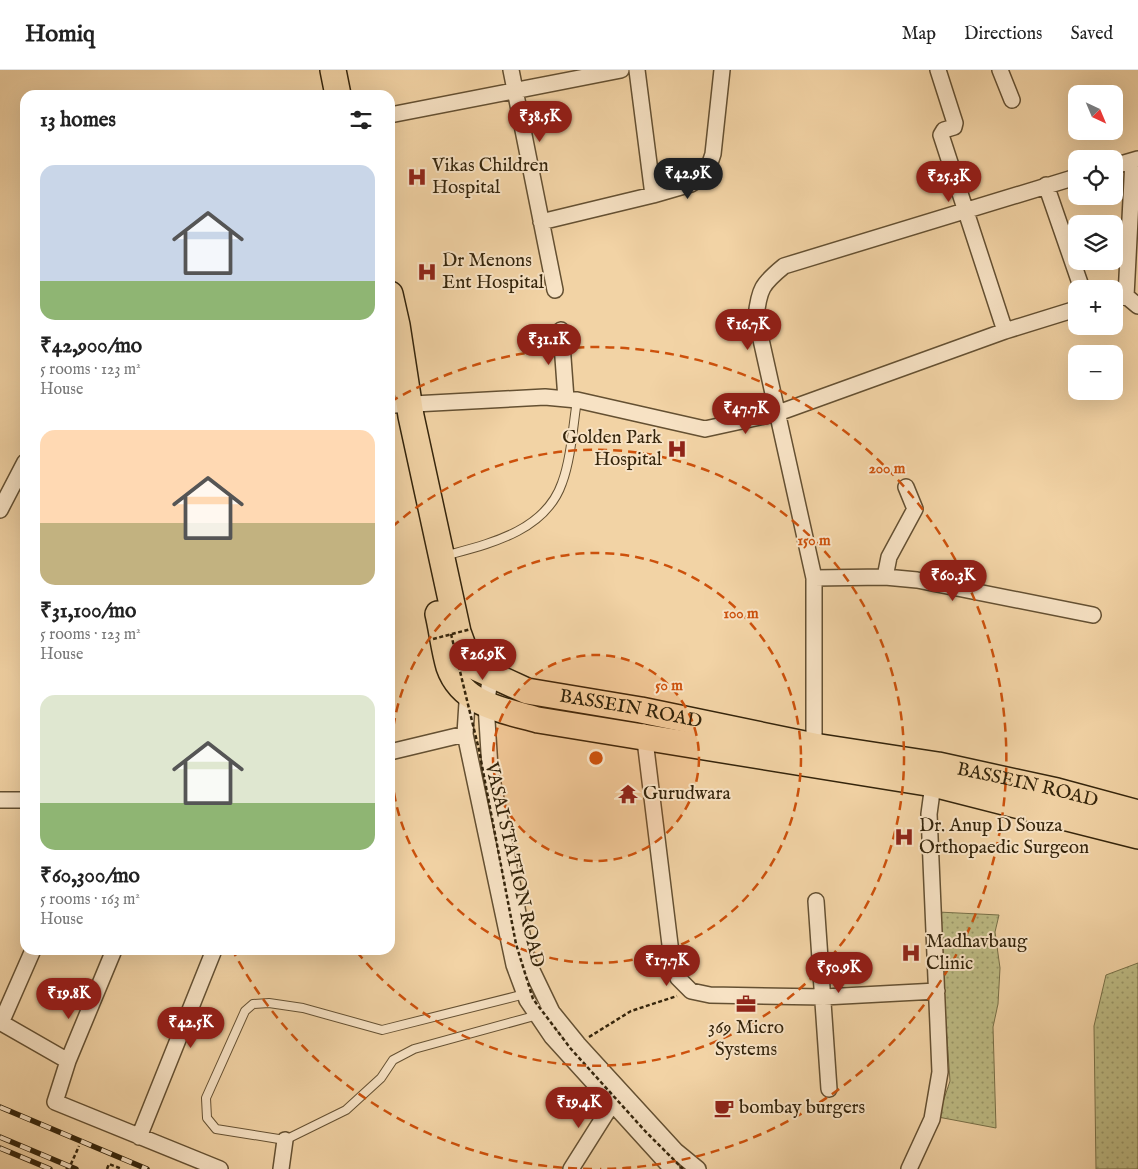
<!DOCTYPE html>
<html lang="en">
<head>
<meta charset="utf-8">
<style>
	body { margin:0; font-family:"IM FELL English",serif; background:#f6f6f6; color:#222; height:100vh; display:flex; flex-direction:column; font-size:19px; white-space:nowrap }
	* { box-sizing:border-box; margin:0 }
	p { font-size:16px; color:#767676 }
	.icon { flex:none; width:28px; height:28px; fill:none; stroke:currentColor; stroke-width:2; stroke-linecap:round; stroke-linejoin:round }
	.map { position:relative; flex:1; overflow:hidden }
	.drawer { position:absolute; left:20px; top:20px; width:375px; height:865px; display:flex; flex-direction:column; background:#fff; border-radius:15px; box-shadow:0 5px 20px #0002 }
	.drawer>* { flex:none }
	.needle { width:32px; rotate:136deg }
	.fabs { position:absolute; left:1068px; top:15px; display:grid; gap:10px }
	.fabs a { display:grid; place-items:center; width:55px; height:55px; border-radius:10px; background:#fff; box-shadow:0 5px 20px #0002; font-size:25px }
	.price { position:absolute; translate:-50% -42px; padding:0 11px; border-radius:18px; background:#8f2418; color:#fff; font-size:16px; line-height:32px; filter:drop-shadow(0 1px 2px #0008) }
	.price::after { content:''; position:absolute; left:50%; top:30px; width:15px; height:11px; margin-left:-8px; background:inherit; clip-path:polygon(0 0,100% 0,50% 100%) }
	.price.on { background:#222; color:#fff }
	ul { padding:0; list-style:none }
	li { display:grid; align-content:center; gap:10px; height:265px; padding:0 20px }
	li span { display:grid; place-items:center; height:155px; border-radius:15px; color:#555 }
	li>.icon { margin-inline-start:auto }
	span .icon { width:90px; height:90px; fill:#fffc; stroke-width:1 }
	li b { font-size:21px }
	h2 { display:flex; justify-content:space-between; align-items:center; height:60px; padding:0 20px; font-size:21px }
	header { display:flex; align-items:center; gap:30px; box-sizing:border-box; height:70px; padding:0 25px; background:#fff; border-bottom:1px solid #e0e0e0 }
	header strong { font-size:24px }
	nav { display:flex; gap:28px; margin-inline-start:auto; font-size:18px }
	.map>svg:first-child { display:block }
	.grass { fill:url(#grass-dots); stroke:#787048 }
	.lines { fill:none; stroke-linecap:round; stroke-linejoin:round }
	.lane-casing { stroke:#645032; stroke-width:10 }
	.street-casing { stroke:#645032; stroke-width:18 }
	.primary-casing { stroke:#34240b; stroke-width:28 }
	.path { stroke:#34240b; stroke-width:2.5; stroke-dasharray:4 2.5; stroke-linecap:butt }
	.lane { stroke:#f7e2c4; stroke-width:8 }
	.street { stroke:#f7e2c4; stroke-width:15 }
	.primary { stroke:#f2d3a5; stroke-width:25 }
	.rail-casing { stroke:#34240b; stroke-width:5.5 }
	.rail { stroke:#f7e2c4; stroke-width:4; stroke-dasharray:11; stroke-linecap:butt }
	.path-bridge { stroke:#34240b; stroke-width:2.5; stroke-dasharray:4 2.5; stroke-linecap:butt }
	.ring { fill:none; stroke:#cd510c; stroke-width:2.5; stroke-dasharray:9 6 }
	.labels { text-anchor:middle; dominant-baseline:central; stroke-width:4; stroke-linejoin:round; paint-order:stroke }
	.poi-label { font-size:19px; fill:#34240b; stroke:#f7e2c4; text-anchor:start }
	.street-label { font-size:19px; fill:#34240b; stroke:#f7e2c4 }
	.centre { fill:#cd510c; stroke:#f7e2c4; stroke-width:2.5 }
	.ring-label { font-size:15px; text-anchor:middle; font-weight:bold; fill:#cd510c; stroke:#f7e2c4; stroke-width:4; stroke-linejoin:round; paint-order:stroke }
</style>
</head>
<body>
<header>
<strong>Homiq</strong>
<nav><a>Map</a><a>Directions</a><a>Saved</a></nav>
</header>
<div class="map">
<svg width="1138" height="1099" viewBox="0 0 1138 1099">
	<defs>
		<pattern id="grass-dots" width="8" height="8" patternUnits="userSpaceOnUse" patternTransform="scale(1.25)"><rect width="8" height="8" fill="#bdbb84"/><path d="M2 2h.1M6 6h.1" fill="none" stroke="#9a986a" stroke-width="1.8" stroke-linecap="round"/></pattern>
	</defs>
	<rect width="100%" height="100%" fill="#f2d3a5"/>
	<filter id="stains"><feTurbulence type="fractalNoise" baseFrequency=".004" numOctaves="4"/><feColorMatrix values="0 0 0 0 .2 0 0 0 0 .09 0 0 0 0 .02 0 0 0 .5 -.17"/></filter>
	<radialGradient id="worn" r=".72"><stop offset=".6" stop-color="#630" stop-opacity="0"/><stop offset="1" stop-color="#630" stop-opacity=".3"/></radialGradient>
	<!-- grass -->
	<path class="grass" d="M938,842L999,845L995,862L1000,898L998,934L993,957L996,1058L938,1047L950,1011Z
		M1138,893V1099H1096L1094,956L1106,905Z"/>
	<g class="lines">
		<defs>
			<path id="lane" d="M444,486C488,474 545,462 562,413C571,389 573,356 577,330
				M525,924L382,960L303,938L269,933L253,934L245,941L206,1028L207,1048L216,1059L285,1070L346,1040L381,1008L393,990L414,979L538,945"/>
			<path id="street" d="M511,0L555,220
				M637,0L653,125
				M938,0L955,53L954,57L944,60L941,65L1005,261
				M1000,0L1012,30
				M390,45L621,0
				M1114,96L1138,89
				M1046,115L1082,219
				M541,152L653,125L691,114L701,108L708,99L713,84L722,0
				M1126,226L1138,236
				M1114,229L1126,226L1133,91
				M561,260L566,329
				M395,335L545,327L577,330L705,359L778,343L1005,261L1076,239
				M0,440L25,392
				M885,507L889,487L915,439L906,417
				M814,508L885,507L917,510L1093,545
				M491,605L486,635L490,698L527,890L552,942L578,974L676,1081L698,1099
				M468,617L465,664L514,895L527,930L552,967L672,1099
				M644,662L672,891L678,908L691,921L710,925L824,927L937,921
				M390,682L465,664
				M814,684V508L756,247C759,219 762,214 784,196L1076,107
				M0,730H25
				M816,831L829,1019
				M114,880L68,991L55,1032L220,1099
				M0,952L68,991
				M1,953L33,880
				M139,1067L214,880
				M281,1099L285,1070
				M571,1099L612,1034
				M909,1099L932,1049L940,1002L929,744L934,707"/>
			<g id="primary">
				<path d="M333,0L338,25"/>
				<path id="s1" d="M390,224L397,255L411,346L458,562L470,595L527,621L641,640L814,676L938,695L1057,721L1138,743"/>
				<path d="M438,544C442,561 444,580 449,597C462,635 506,641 538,650L933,714L1138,766"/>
			</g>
		</defs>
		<!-- lane casing -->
		<use href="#lane" class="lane-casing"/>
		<!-- street casing -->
		<use href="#street" class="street-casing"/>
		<!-- primary casing -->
		<use href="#primary" class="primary-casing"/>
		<!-- path -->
		<path class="path" d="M589,967L631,941L677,926
			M66,1099L71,1094L79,1076
			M107,1099L109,1094L122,1099"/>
		<!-- lane -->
		<use href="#lane" class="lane"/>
		<!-- street -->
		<use href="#street" class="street"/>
		<!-- primary -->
		<use href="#primary" class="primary"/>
		<defs>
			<path id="rail" d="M0,1037L147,1099
				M0,1067L76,1099
				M0,1078L50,1099"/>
		</defs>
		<!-- rail casing -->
		<use href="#rail" class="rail-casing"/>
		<!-- rail -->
		<use href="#rail" class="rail"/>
		<!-- path-bridge -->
		<path class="path-bridge" d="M451,564L479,680L516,874L533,929L571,979L646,1062L683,1099
			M433,569L471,559"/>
	</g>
	<!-- distance rings -->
	<circle cx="596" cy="688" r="103" fill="#cd510c" fill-opacity=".12"/>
	<g class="ring">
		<circle cx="596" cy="688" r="103"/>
		<circle cx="596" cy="688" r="205"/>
		<path d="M392 457A308 308 0 1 1 357 882"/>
		<path d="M592 1099A411 411 0 0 1 233 881M390 332A411 411 0 1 1 600 1099"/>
	</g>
	<!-- icons -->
	<defs>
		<symbol id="hospital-bare" viewBox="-9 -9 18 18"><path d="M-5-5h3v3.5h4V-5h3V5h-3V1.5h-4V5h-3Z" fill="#8f2418" stroke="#f7e2c4" stroke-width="2.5" paint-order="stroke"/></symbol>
		<symbol id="temple-bare" viewBox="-9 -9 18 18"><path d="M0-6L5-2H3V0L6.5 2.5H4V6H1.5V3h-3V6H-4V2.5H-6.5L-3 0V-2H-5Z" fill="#8f2418" stroke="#f7e2c4" stroke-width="2.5" paint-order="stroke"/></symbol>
		<symbol id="office-bare" viewBox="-9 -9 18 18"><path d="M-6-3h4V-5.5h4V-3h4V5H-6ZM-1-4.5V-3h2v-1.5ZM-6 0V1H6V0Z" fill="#8f2418" stroke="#f7e2c4" stroke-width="2.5" paint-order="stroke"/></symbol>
		<symbol id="cafe-bare" viewBox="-9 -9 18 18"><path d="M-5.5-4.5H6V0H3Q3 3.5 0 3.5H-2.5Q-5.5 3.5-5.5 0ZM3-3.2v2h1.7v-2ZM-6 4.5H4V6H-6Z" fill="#8f2418" stroke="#f7e2c4" stroke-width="2.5" paint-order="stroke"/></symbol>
	</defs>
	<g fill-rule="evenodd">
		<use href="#hospital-bare" x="403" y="93" width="28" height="28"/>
		<use href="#hospital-bare" x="413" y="188" width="28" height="28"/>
		<use href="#hospital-bare" x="663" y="365" width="28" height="28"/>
		<use href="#temple-bare" x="614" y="710" width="28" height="28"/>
		<use href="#hospital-bare" x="890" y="753" width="28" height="28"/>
		<use href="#hospital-bare" x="897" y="869" width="28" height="28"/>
		<use href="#office-bare" x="732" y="920" width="28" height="28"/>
		<use href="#cafe-bare" x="710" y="1024" width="28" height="28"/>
	</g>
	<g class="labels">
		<!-- poi labels -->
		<g class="poi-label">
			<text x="432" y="96">Vikas Children<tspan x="432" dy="22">Hospital</tspan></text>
			<text x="442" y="191">Dr Menons<tspan x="442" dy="22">Ent Hospital</tspan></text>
			<text x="662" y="368" text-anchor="end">Golden Park<tspan x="662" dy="22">Hospital</tspan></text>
			<text x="643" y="724">Gurudwara</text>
			<text x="919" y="756">Dr. Anup D Souza<tspan x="919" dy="22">Orthopaedic Surgeon</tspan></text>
			<text x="926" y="872">Madhavbaug<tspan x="926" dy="22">Clinic</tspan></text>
			<text x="746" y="958" text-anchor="middle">369 Micro<tspan x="746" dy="22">Systems</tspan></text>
			<text x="739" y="1038">bombay burgers</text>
		</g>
		<!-- street labels -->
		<g class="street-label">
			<text stroke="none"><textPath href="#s1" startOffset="548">BASSEIN ROAD</textPath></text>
			<text stroke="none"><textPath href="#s1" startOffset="952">BASSEIN ROAD</textPath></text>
			<text transform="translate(514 795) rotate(77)">VASAI STATION ROAD</text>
		</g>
	</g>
	<circle cx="596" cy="688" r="8" class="centre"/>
	<g class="ring-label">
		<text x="887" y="403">200 m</text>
		<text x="814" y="475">150 m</text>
		<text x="741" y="548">100 m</text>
		<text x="669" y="620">50 m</text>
	</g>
	<rect width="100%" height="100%" filter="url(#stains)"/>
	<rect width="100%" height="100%" fill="url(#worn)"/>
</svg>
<div class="fabs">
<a><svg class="needle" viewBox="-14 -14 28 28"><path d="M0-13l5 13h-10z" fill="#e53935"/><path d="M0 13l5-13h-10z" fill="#767676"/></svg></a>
<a><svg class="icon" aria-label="locate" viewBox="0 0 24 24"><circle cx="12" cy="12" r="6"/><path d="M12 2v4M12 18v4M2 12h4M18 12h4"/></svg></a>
<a><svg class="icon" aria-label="layers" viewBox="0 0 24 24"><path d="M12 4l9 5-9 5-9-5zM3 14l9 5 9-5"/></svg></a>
<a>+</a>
<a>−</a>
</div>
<b class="price" style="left:540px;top:73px">₹38.5K</b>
<b class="price on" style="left:688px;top:130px">₹42.9K</b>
<b class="price" style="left:949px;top:133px">₹25.3K</b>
<b class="price" style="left:748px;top:281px">₹16.7K</b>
<b class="price" style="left:549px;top:296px">₹31.1K</b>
<b class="price" style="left:746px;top:365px">₹47.7K</b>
<b class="price" style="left:953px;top:532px">₹60.3K</b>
<b class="price" style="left:483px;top:611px">₹26.9K</b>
<b class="price" style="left:667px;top:917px">₹17.7K</b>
<b class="price" style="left:839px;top:924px">₹50.9K</b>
<b class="price" style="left:69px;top:950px">₹19.8K</b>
<b class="price" style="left:191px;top:979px">₹42.5K</b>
<b class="price" style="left:579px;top:1059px">₹19.4K</b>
<section class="drawer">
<h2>13 homes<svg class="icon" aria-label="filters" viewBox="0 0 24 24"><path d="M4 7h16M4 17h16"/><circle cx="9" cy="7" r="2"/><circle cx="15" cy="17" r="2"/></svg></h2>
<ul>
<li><span style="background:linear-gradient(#c9d6e8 75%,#8fb573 0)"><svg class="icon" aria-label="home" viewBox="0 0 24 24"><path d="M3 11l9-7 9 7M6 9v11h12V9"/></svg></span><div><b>₹42,900/mo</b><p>5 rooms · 123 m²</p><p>House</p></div></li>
<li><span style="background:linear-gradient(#ffd9b3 60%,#c2b280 0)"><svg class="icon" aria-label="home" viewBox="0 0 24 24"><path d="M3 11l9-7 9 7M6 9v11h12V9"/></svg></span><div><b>₹31,100/mo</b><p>5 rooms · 123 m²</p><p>House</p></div></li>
<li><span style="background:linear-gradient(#dfe7d0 70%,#8fb573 0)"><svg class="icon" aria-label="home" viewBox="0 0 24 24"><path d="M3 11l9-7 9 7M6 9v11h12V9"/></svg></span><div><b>₹60,300/mo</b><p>5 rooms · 163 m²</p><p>House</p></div></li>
</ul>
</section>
</div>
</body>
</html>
